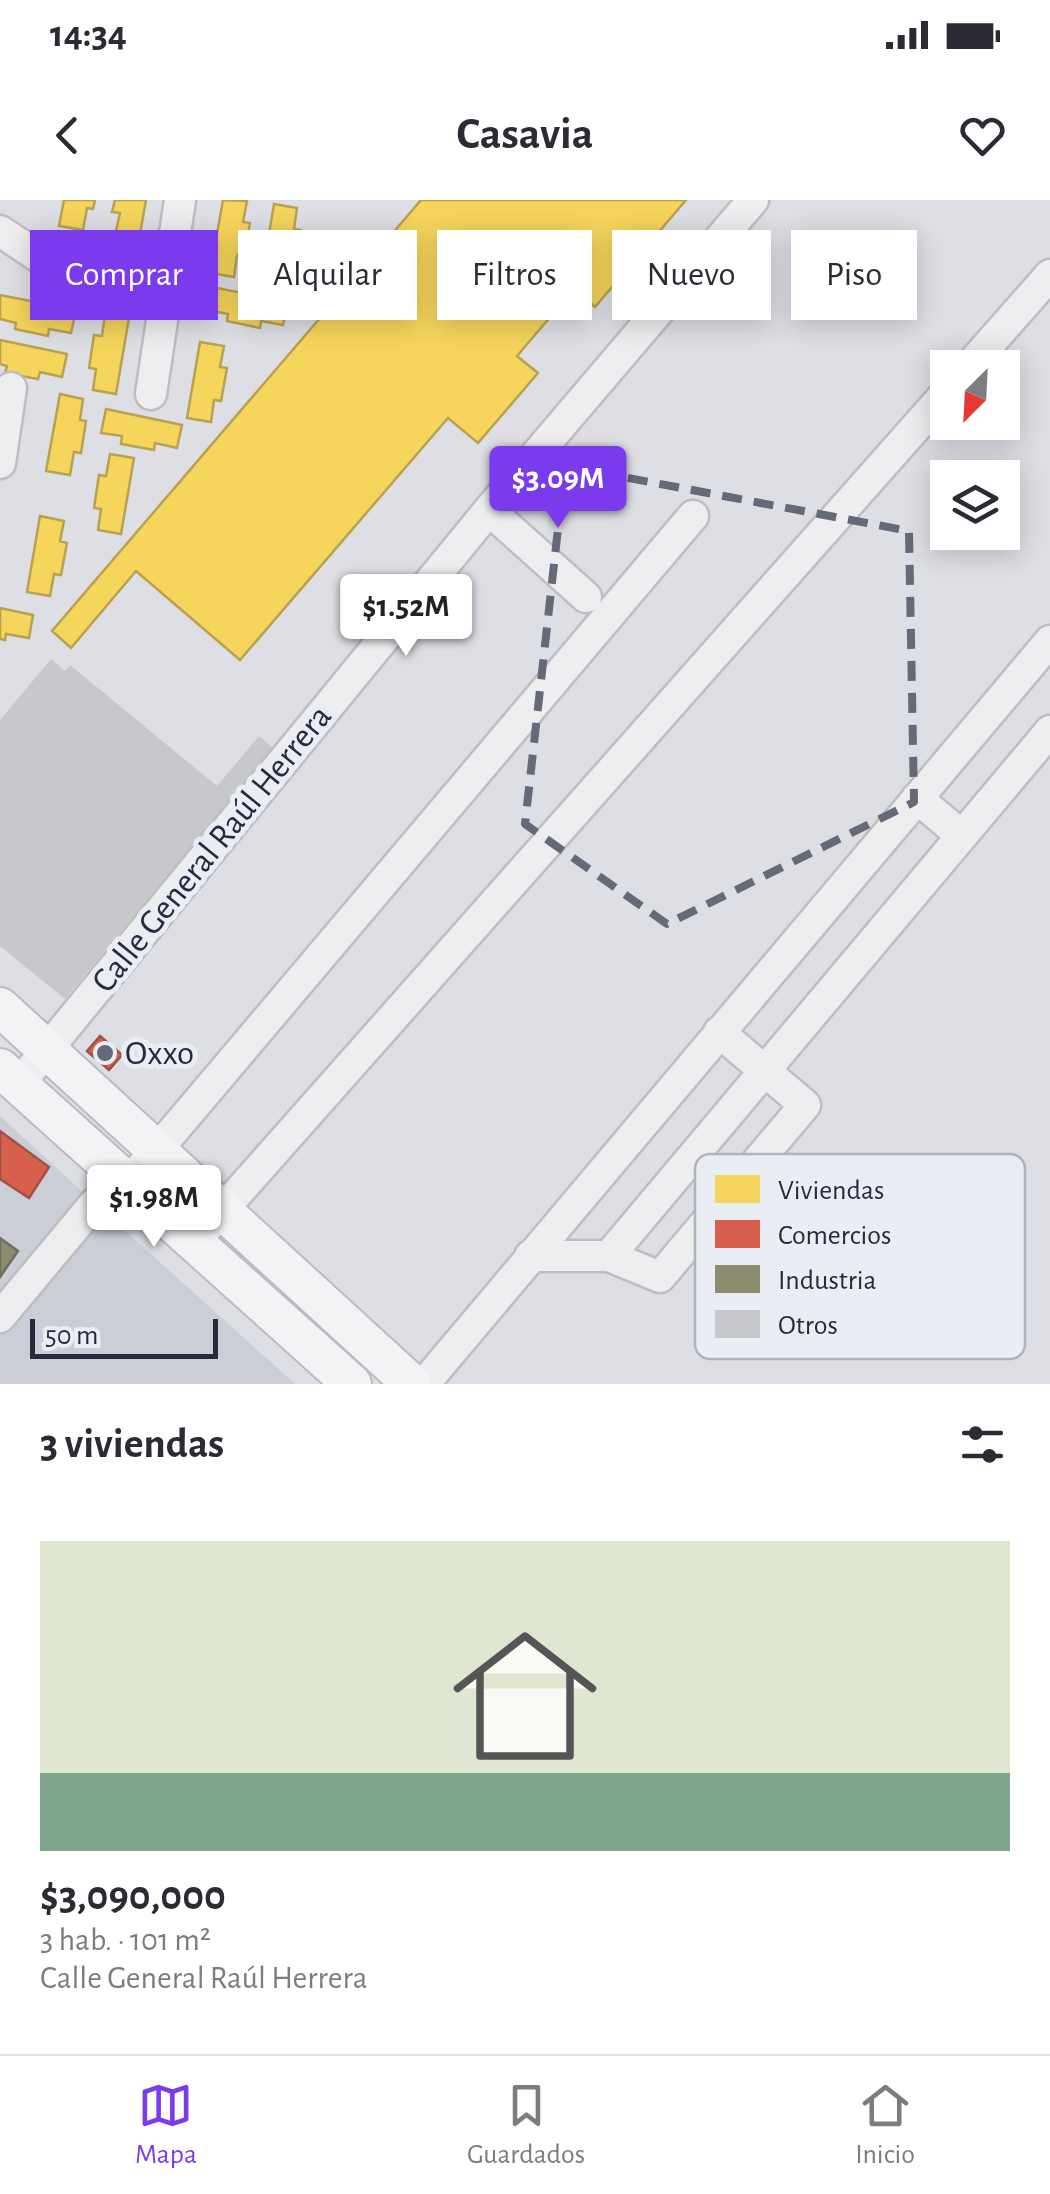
<!DOCTYPE html>
<html lang="es">
<head>
<meta charset="utf-8">
<style>
	body { margin:0; font-family:"Alegreya Sans",sans-serif; background:#f7f7f7; color:#2b2b33; height:100vh; display:flex; flex-direction:column; font-size:38px; white-space:nowrap }
	* { box-sizing:border-box; margin:0 }
	p { font-size:32px; color:#7c7c81 }
	.icon { flex:none; width:55px; height:55px; fill:none; stroke:currentColor; stroke-width:2; stroke-linecap:round; stroke-linejoin:round }
	.map { position:relative; height:1184px; overflow:hidden }
	.details { display:flex; flex-direction:column; background:#fff; flex:1 }
	.details>* { flex:none }
	.banner { position:absolute; left:30px; top:30px; width:990px; height:90px; display:flex; gap:20px }
	.needle { width:65px; rotate:204deg }
	.tools { position:absolute; left:930px; top:150px; display:grid; gap:20px }
	.tools a { display:grid; place-items:center; width:90px; height:90px; border-radius:0px; background:#fff; box-shadow:0 5px 25px #0003; font-size:50px }
	.scale { position:absolute; left:30px; bottom:25px; width:188px; box-sizing:border-box; padding-left:10px; border:5px solid #262a3c; border-top:0; font-size:28px; line-height:35px; white-space:nowrap; color:#262a3c; -webkit-text-stroke:8px #ebedf4; paint-order:stroke }
	.price { position:absolute; translate:-50% -85px; padding:0 22px; border-radius:10px; background:#fff; color:#222; font-size:32px; line-height:65px; filter:drop-shadow(0 2px 5px #0008) }
	.price::after { content:''; position:absolute; left:50%; top:60px; width:30px; height:22px; margin-left:-15px; background:inherit; clip-path:polygon(0 0,100% 0,50% 100%) }
	.price.selected { background:#7c3aed; color:#fff }
	ul { padding:0; list-style:none }
	li { display:grid; align-content:center; gap:20px; height:530px; padding:0 40px }
	li+li { border-top:2px solid #e1e1e2 }
	li span { display:grid; place-items:center; height:310px; border-radius:0px; color:#555 }
	li>.icon { margin-inline-start:auto }
	span .icon { width:180px; height:180px; fill:#fffc; stroke-width:1 }
	li b { font-size:42px }
	h2 { display:flex; justify-content:space-between; align-items:center; height:120px; padding:0 40px; font-size:42px }
	.pill { padding:0 35px; border-radius:0px; background:#fff; box-shadow:0 5px 25px #0003; font-size:35px; line-height:90px }
	.pill.selected { background:#7c3aed; color:#fff }
	.status { display:flex; justify-content:space-between; align-items:center; height:70px; padding:0 50px; background:#fff; direction:ltr }
	.status svg { height:28px; fill:currentColor }
	header { display:flex; justify-content:space-between; align-items:center; height:130px; padding:0 40px; background:#fff; font-size:45px; font-weight:600 }
	.dock { display:flex; justify-content:space-around; align-items:center; height:140px; border-top:2px solid #e1e1e2; background:#fff; font-size:28px; color:#7c7c81 }
	.dock a { display:grid; justify-items:center; gap:5px }
	.dock .selected { color:#7c3aed }
	.map>svg:first-child { display:block }
	.built { fill:#ccced7 }
	.homes { fill:#f6d55c; stroke:#b8a252; stroke-width:2.5 }
	.shops { fill:#d6604d; stroke:#a15048; stroke-width:2.5 }
	.industry { fill:#8c8c6e; stroke:#6d6f5f; stroke-width:2.5 }
	.building { fill:#c6c8cc }
	.lines { fill:none; stroke-linecap:round; stroke-linejoin:round }
	.minor-casing { stroke:#bdbdc2; stroke-width:35 }
	.major-casing { stroke:#bbbcc2; stroke-width:42 }
	.minor { stroke:#eeeef1; stroke-width:30 }
	.major { stroke:#f2f3f5; stroke-width:38 }
	.marked { fill:none; stroke:#666977; stroke-width:8; stroke-dasharray:20 12; stroke-linejoin:round }
	.poi-dot { fill:#666977; stroke:#ebedf4; stroke-width:4 }
	.labels { text-anchor:middle; dominant-baseline:central; stroke-width:10; stroke-linejoin:round; paint-order:stroke }
	.street-label { font-size:35px; fill:#262a3c; stroke:#ebedf4 }
	.poi-label { font-size:35px; fill:#262a3c; stroke:#ebedf4; text-anchor:start }
	.key { fill:#ebedf4; stroke:#b0b2bd; stroke-width:2.5 }
	.key-label { font-size:28px; fill:#262a3c }
</style>
</head>
<body>
<div class="status"><b>14:34</b><svg viewBox="0 0 49 12"><path d="M0 12V9h3v3zM5 12V6h3v6zM10 12V3h3v9zM15 12V0h3v12zM26 1h20v11H26zM47 4h2v5h-2z"/></svg></div>
<header><svg class="icon" aria-label="back" viewBox="0 0 24 24"><path d="M15 5l-7 7 7 7"/></svg>Casavia<svg class="icon" aria-label="heart" viewBox="0 0 24 24"><path d="M12 20l-8-8c-3-5 5-10 8-4 3-6 11-1 8 4z"/></svg></header>
<div class="map">
<svg width="1050" height="1184" viewBox="0 0 1050 1184">
	<rect width="100%" height="100%" fill="#dedfe4"/>
	<!-- built -->
	<path class="built" d="M0,916L112,1019L295,1184H0Z"/>
	<!-- homes -->
	<path class="homes" d="M64,0H95L93,9L87,8L83,30L59,26Z
		M115,0H146L139,40L115,35L120,13L112,12Z
		M223,0L247,1L243,22L250,23L244,56L237,55L234,77L210,73Z
		M421,0H686L595,107L574,89L517,156L538,173L478,243L448,218L240,460L136,371L71,448L52,431Z
		M274,4L297,8L294,29L301,30L295,63L288,62L284,85L261,81Z
		M212,87L288,102L283,125L261,121L260,128L227,121L228,114L207,110Z
		M0,95L76,110L71,133L49,129L48,136L15,129L16,123L0,119Z
		M105,114L129,118L116,194L93,190L96,169L89,168L94,135L102,136Z
		M0,140L67,154L62,177L40,172L38,179L5,173L7,166L0,164Z
		M200,142L224,146L220,167L227,168L221,201L214,200L211,222L187,218Z
		M60,194L83,199L80,220L86,221L81,253L74,252L70,275L46,271Z
		M106,209L182,225L177,248L155,243L154,250L121,244L122,236L101,233Z
		M110,254L134,258L121,334L98,330L101,309L94,308L99,275L106,276Z
		M40,316L64,321L60,341L67,343L61,375L54,374L50,396L27,392Z
		M0,408L33,415L29,438L6,434L5,440L0,439Z"/>
	<!-- shops -->
	<path class="shops" d="M100,836L122,855L109,870L87,851Z
		M0,931L49,967L29,998L0,979Z"/>
	<!-- industry -->
	<path class="industry" d="M0,1038L18,1051L0,1077Z"/>
	<!-- building -->
	<path class="building" d="M51,459L65,471L70,465L217,586L259,536L273,548L65,799L0,746V520Z"/>
	<g class="lines">
		<defs>
			<path id="minor" d="M0,31L39,57L167,85
				M968,168L1050,75
				M151,194L180,0
				M0,263L11,188
				M489,310L586,397
				M917,598L962,636
				M18,885L489,310L753,0
				M195,1041L948,191
				M530,1056H609L1050,531
				M609,1056L660,1077L805,905L719,832
				M0,1117L95,1003L129,981L157,950L693,316
				M424,1184L1050,441"/>
			<path id="major" d="M0,807L412,1184
				M0,868L352,1184"/>
		</defs>
		<!-- minor casing -->
		<use href="#minor" class="minor-casing"/>
		<!-- major casing -->
		<use href="#major" class="major-casing"/>
		<!-- minor -->
		<use href="#minor" class="minor"/>
		<!-- major -->
		<use href="#major" class="major"/>
	</g>
	<!-- marked area -->
	<path class="marked" d="M565,266L909,331L914,602L667,724L525,624Z"/>
	<!-- markers -->
	<circle class="poi-dot" cx="105" cy="853" r="10"/>
	<g class="labels">
		<!-- street labels -->
		<g class="street-label">
			<text transform="translate(212 649) rotate(-51)">Calle General Raúl Herrera</text>
		</g>
		<!-- poi labels -->
		<g class="poi-label">
			<text x="125" y="853">Oxxo</text>
		</g>
	</g>
	<!-- legend -->
	<rect x="695" y="954" width="330" height="205" rx="15" class="key"/>
	<rect x="715" y="975" width="45" height="28" fill="#f6d55c"/>
	<rect x="715" y="1020" width="45" height="28" fill="#d6604d"/>
	<rect x="715" y="1065" width="45" height="28" fill="#8c8c6e"/>
	<rect x="715" y="1110" width="45" height="28" fill="#c6c8cc"/>
	<g class="key-label">
		<text x="778" y="999">Viviendas</text>
		<text x="778" y="1044">Comercios</text>
		<text x="778" y="1089">Industria</text>
		<text x="778" y="1134">Otros</text>
	</g>
</svg>
<div class="tools">
<a><svg class="needle" viewBox="-14 -14 28 28"><path d="M0-13l5 13h-10z" fill="#e53935"/><path d="M0 13l5-13h-10z" fill="#7c7c81"/></svg></a>
<a><svg class="icon" aria-label="layers" viewBox="0 0 24 24"><path d="M12 4l9 5-9 5-9-5zM3 14l9 5 9-5"/></svg></a>
</div>
<div class="scale">50 m</div>
<b class="price selected" style="left:558px;top:331px">$3.09M</b>
<b class="price" style="left:406px;top:459px">$1.52M</b>
<b class="price" style="left:154px;top:1050px">$1.98M</b>
<div class="banner">
<a class="pill selected">Comprar</a>
<a class="pill">Alquilar</a>
<a class="pill">Filtros</a>
<a class="pill">Nuevo</a>
<a class="pill">Piso</a>
</div>
</div>
<section class="details">
<h2>3 viviendas<svg class="icon" aria-label="filters" viewBox="0 0 24 24"><path d="M4 7h16M4 17h16"/><circle cx="9" cy="7" r="2"/><circle cx="15" cy="17" r="2"/></svg></h2>
<ul>
<li><span style="background:linear-gradient(#dfe7d0 75%,#7fa58c 0)"><svg class="icon" aria-label="home" viewBox="0 0 24 24"><path d="M3 11l9-7 9 7M6 9v11h12V9"/></svg></span><div><b>$3,090,000</b><p>3 hab. · 101 m²</p><p>Calle General Raúl Herrera</p></div></li>
</ul>
</section>
<nav class="dock">
<a class="selected"><svg class="icon" aria-label="map" viewBox="0 0 24 24"><path d="M3 6l6-2 6 2 6-2v14l-6 2-6-2-6 2zM9 4v14M15 6v14"/></svg>Mapa</a>
<a><svg class="icon" aria-label="saved" viewBox="0 0 24 24"><path d="M7 4h10v16l-5-4-5 4z"/></svg>Guardados</a>
<a><svg class="icon" aria-label="home" viewBox="0 0 24 24"><path d="M3 11l9-7 9 7M6 9v11h12V9"/></svg>Inicio</a>
</nav>
</body>
</html>
